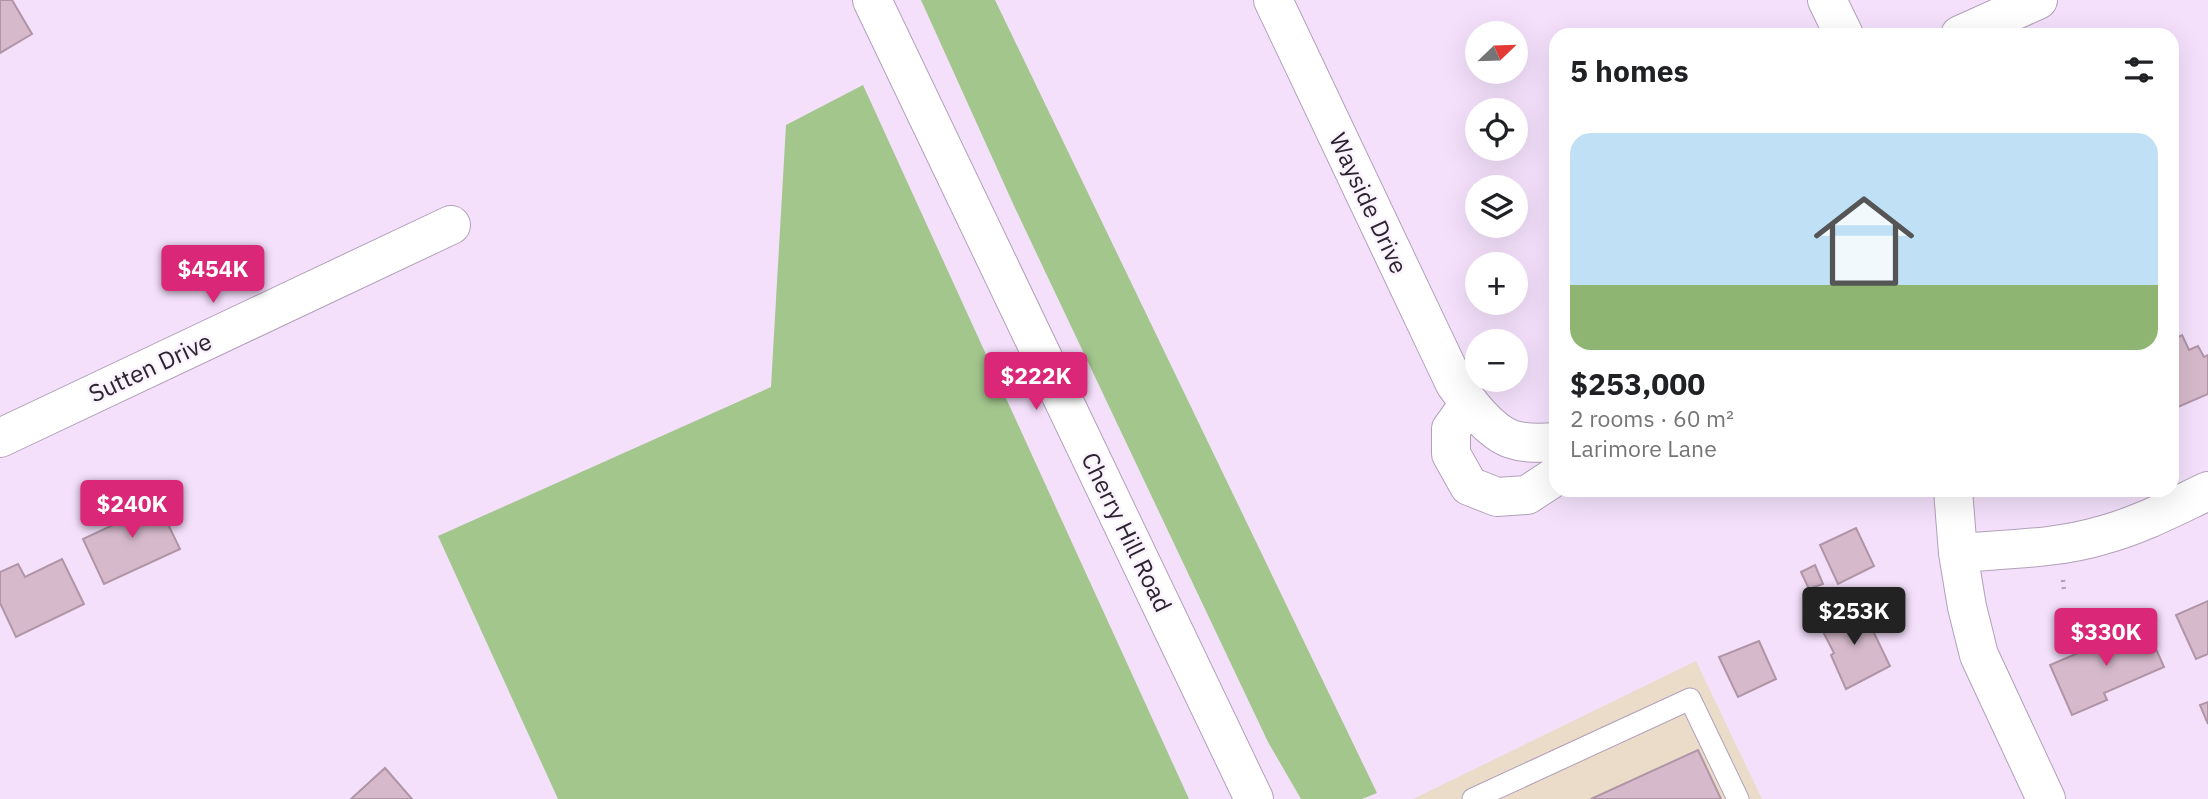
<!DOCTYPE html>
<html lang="en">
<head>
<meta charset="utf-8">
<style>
	body { margin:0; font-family:"IBM Plex Sans",sans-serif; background:#f2f2f2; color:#202124; height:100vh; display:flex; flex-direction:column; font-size:26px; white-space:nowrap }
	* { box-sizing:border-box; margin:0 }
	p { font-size:23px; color:#757577 }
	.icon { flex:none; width:38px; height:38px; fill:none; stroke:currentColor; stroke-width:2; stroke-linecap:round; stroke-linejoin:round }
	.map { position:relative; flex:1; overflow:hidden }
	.drawer { position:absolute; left:1549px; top:28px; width:630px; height:469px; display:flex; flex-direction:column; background:#fff; border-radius:21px; box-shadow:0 7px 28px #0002 }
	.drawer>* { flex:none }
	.needle { width:46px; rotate:67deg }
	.tools { position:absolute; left:1465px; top:21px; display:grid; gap:14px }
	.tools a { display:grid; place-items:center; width:63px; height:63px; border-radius:50%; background:#fff; box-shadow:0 7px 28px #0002; font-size:35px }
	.price { position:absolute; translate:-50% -60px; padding:0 16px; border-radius:7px; background:#db2777; color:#fff; font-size:23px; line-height:46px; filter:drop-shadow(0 2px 4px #0008) }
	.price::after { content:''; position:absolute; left:50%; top:42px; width:21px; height:16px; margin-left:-10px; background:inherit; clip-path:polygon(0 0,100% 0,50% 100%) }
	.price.selected { background:#222; color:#fff }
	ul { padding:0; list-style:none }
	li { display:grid; align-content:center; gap:14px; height:371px; padding:0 21px }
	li+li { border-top:2px solid #e0e0e0 }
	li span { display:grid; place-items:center; height:217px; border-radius:21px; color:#555 }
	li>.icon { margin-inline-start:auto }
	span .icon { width:126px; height:126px; fill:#fffc; stroke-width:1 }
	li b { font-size:30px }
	h2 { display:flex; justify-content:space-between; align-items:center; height:84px; padding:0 21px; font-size:30px }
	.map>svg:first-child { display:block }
	.commercial { fill:#eadcc9 }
	.green { fill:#a3c68d }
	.building { fill:#d6bacc; stroke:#b095a6; stroke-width:2 }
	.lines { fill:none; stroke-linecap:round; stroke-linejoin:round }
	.service-casing { stroke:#b2a0b9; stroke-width:23 }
	.minor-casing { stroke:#b2a0b9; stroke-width:40 }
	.secondary-casing { stroke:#b2a0b9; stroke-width:40 }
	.path { stroke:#b1a1b6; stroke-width:4.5; stroke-dasharray:2 5; stroke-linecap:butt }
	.service { stroke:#fff; stroke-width:21 }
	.minor { stroke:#fff; stroke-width:38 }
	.secondary { stroke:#fff; stroke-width:38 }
	.labels { text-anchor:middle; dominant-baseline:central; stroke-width:5; stroke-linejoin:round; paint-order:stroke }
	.street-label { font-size:24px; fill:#2b232d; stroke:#faf2fd }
</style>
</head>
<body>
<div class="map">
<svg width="2208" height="799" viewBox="0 0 2208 799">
	<rect width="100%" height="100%" fill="#f4e0fb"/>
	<!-- commercial -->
	<path class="commercial" d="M1696,661L1762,799H1413Z"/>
	<!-- green -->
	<path class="green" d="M921,0H995L1377,793L1362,799H1301L1268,742L1015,208Z
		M863,85L1189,799H558L438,536L771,387L786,125Z"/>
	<!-- building -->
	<path class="building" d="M0,0H12L32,34L0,53Z
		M2182,335L2189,350L2198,346L2204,357L2208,355V394L2178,407L2172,393V340Z
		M152,491L180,549L104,584L83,539L128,518L122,505Z
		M1856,528L1874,566L1838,584L1820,545Z
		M62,559L84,604L16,637L0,603V572L18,564L25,577Z
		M1815,565L1823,584L1809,589L1801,572Z
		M2208,601V654L2196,659L2176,615Z
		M1861,606L1890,666L1846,689L1831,655L1834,653L1819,624Z
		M2145,624L2164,667L2104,693L2107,700L2072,715L2050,665Z
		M1759,641L1776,679L1738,697L1719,657Z
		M2208,702V724L2200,705Z
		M1698,750L1721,799H1591Z
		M385,768L412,799H351Z"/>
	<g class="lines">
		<defs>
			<path id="service" d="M1473,799L1690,699L1738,799"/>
			<path id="minor" d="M1273,0L1455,384C1468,402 1489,431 1511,439C1525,444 1541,443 1556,442
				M1827,0L1844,35
				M1960,35L2038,0
				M1469,404L1451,429V454L1469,486L1497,497L1527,495L1556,476
				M0,438L451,225
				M1953,490L1958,553L1967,607L1979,655L2046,799
				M1958,553C2006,549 2057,549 2103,535C2140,525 2174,507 2208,491"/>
			<path id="secondary" d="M872,0L1254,799"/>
		</defs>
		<!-- service casing -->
		<use href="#service" class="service-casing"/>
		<!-- minor casing -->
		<use href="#minor" class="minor-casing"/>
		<!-- secondary casing -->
		<use href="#secondary" class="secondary-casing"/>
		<!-- path -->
		<path class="path" d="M2063,580L2064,591"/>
		<!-- service -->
		<use href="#service" class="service"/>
		<!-- minor -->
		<use href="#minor" class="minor"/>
		<!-- secondary -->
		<use href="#secondary" class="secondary"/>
	</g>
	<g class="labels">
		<!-- street labels -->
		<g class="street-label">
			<text transform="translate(1369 203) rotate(65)">Wayside Drive</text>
			<text transform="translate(150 367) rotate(-25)">Sutten Drive</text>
			<text transform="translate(1127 532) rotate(64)">Cherry Hill Road</text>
		</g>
	</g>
</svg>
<div class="tools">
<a><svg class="needle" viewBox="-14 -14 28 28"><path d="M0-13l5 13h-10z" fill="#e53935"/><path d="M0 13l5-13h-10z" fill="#757577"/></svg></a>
<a><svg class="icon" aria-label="locate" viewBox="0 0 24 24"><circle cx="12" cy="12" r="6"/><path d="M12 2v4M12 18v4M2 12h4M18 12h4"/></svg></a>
<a><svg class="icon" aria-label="layers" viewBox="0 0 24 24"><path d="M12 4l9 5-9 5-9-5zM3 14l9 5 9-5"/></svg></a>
<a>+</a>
<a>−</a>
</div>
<b class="price" style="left:213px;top:305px">$454K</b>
<b class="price" style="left:1036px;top:412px">$222K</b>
<b class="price" style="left:132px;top:540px">$240K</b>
<b class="price selected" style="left:1854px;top:647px">$253K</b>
<b class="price" style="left:2106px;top:668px">$330K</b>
<section class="drawer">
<h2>5 homes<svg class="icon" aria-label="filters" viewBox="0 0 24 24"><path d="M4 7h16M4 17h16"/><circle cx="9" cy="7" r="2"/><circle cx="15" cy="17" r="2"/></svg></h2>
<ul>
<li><span style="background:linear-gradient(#bfe0f5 70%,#8fb573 0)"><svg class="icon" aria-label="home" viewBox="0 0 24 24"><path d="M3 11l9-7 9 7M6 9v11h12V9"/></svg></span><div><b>$253,000</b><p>2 rooms · 60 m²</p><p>Larimore Lane</p></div></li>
</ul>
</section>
</div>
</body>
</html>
